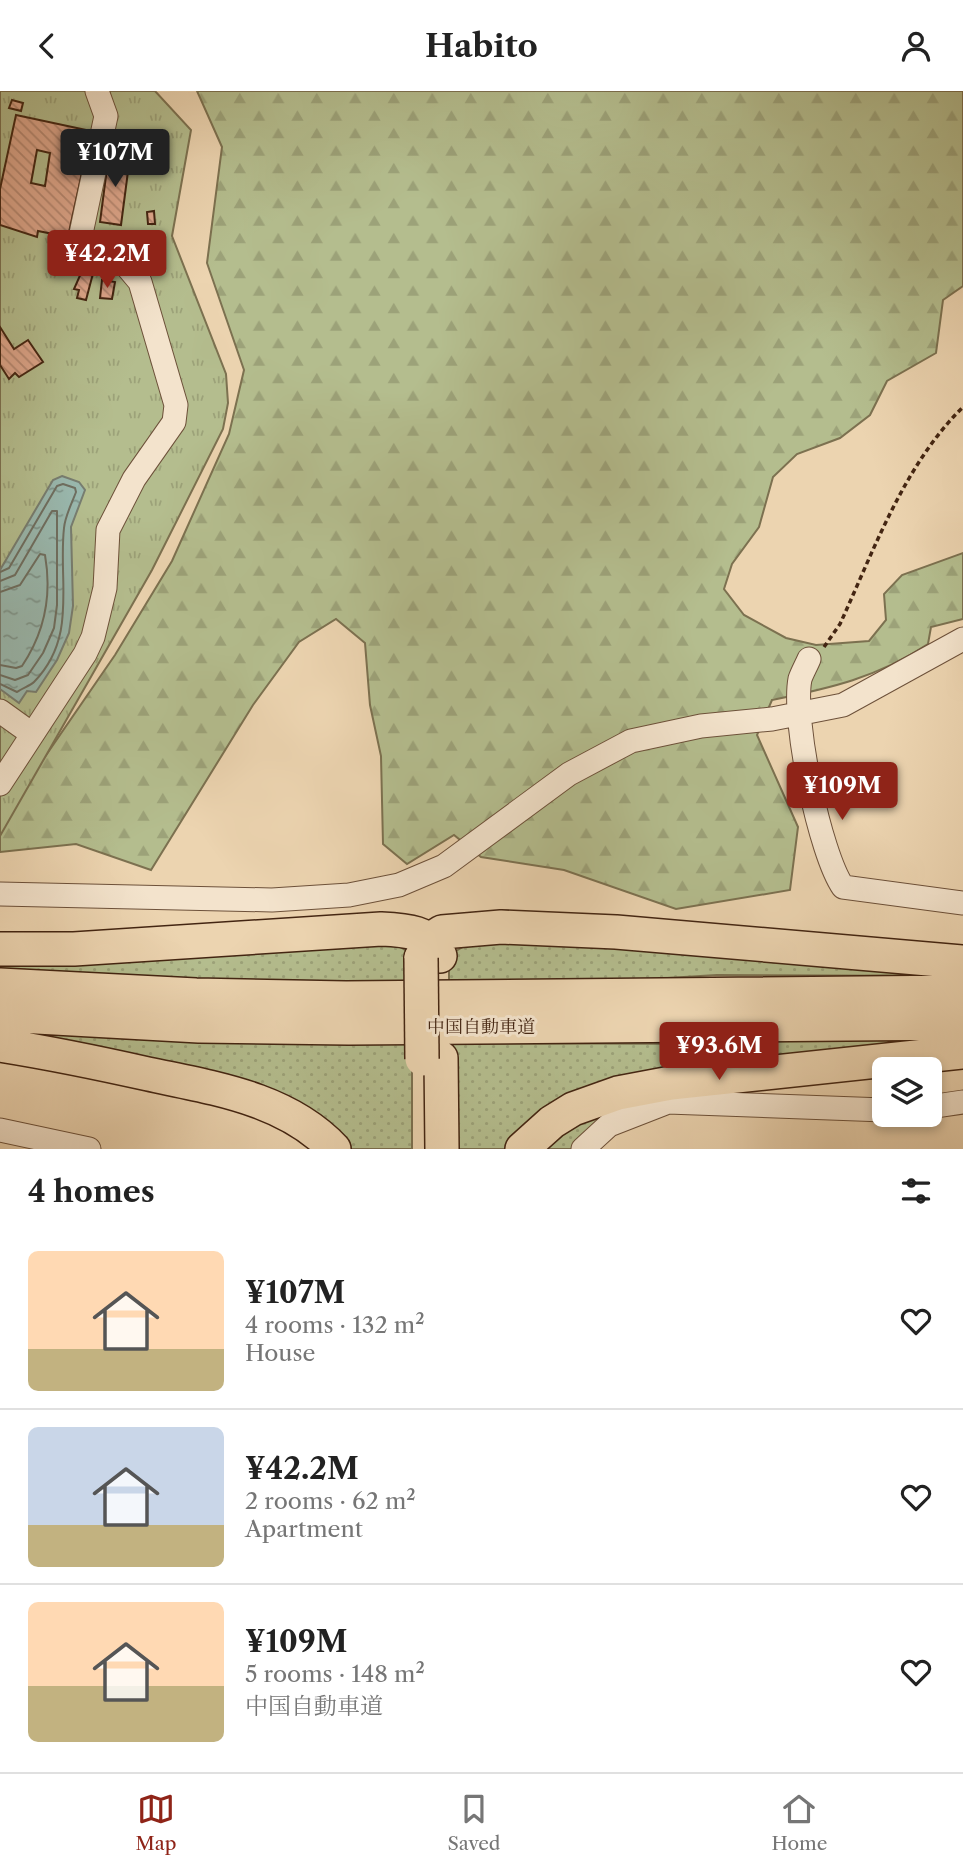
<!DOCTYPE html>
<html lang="en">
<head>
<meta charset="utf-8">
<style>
	body { margin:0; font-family:"Libre Caslon Text","Noto Serif JP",serif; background:#f6f6f6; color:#222; height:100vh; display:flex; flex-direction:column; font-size:26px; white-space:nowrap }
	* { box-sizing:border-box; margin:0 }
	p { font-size:23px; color:#767676 }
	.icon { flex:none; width:38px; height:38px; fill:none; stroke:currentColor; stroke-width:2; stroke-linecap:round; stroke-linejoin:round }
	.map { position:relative; height:1058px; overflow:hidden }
	.sheet { display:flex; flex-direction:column; background:#fff; flex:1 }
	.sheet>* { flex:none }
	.controls { position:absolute; left:872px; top:966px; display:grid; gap:14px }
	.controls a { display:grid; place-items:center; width:70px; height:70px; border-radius:10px; background:#fff; box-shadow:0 4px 10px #0003; font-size:35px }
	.price { position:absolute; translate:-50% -60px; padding:0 16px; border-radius:7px; background:#8f2418; color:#fff; font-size:23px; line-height:46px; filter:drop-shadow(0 2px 4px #0008) }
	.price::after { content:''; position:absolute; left:50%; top:42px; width:21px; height:16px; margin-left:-10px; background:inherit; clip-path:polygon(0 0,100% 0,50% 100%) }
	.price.current { background:#222; color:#fff }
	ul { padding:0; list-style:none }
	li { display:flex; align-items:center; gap:21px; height:175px; padding:0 28px }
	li+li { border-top:2px solid #e0e0e0 }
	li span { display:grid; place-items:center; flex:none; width:196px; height:140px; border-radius:10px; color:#555 }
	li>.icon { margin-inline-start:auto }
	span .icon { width:84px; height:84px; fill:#fffc; stroke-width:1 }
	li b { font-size:30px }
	h2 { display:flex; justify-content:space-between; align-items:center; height:84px; padding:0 28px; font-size:30px }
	header { display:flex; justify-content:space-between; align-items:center; height:91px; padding:0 28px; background:#fff; font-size:32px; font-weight:700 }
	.tab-bar { display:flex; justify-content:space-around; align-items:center; height:98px; border-top:2px solid #e0e0e0; background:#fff; font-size:19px; color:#767676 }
	.tab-bar a { display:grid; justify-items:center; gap:4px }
	.tab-bar .current { color:#8f2418 }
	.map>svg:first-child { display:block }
	.grass { fill:url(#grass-dots); stroke:#7c7150; stroke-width:2 }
	.forest { fill:url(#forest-firs); stroke:#7c7150; stroke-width:2 }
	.park { fill:url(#park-tufts); stroke:#7c7150; stroke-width:2 }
	.water { fill:url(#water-ripples); stroke:#777d70; stroke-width:2 }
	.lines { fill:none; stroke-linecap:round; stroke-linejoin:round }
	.shore { stroke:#6e6e60; stroke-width:2 }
	.building { fill:url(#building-back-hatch); stroke:#432512; stroke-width:2; fill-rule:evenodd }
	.minor-casing { stroke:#6d513a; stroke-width:25 }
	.highway-casing { stroke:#432512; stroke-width:36 }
	.path { stroke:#432512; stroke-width:3.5; stroke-dasharray:5 3.5; stroke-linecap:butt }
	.minor { stroke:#f3e3cc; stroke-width:23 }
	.highway { stroke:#ecd4b0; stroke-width:33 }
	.highway-bridge-casing { stroke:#432512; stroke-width:36; stroke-linecap:butt }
	.highway-bridge { stroke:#ecd4b0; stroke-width:33 }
	.labels { text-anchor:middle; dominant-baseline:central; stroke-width:6; stroke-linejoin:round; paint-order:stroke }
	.street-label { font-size:18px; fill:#432512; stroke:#f3e3cc }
</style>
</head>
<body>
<header><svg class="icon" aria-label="back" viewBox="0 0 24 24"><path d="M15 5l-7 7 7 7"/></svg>Habito<svg class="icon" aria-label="person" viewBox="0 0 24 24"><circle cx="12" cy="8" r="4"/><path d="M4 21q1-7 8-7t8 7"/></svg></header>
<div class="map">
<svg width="963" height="1058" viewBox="0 0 963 1058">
	<defs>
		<pattern id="grass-dots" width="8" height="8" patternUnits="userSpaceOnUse" patternTransform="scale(1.75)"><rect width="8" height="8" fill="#b4bd8e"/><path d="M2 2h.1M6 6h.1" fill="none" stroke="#9ca279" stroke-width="1.8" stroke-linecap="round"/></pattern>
		<pattern id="forest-firs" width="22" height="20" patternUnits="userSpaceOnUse" patternTransform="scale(1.75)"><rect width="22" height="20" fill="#b4bd8e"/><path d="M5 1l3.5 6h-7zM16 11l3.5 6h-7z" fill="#9ca279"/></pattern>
		<pattern id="park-tufts" width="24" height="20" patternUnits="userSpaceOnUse" patternTransform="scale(1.75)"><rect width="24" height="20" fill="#b4bd8e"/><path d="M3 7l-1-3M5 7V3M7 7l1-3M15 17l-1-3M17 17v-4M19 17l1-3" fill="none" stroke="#9ca279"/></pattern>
		<pattern id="water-ripples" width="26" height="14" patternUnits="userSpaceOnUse" patternTransform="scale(1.75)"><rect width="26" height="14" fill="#99b8ae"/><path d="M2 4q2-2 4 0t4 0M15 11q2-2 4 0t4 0" fill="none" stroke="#7e958c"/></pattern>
		<pattern id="building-back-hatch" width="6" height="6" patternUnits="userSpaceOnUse" patternTransform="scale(1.75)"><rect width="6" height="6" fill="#e0a88e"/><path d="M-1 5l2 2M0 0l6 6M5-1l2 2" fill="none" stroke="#b78973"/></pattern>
	</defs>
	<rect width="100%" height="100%" fill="#ecd4b0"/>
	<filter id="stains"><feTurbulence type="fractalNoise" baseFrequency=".00286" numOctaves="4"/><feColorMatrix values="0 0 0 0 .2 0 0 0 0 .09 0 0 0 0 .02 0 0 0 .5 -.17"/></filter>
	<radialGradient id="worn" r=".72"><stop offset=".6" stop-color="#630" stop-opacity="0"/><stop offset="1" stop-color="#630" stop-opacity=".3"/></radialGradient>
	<!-- grass -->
	<path class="grass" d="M371,846L397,854L413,864L414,892L304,893L0,880V866Z
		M535,846L958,885L717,884L601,891L449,892V864L468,853Z
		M0,939L412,952V1058H349Z
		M785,946L953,949L630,987L509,1058H451L450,952L722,953Z
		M620,1010L573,1058H535Z"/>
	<!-- forest -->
	<path class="forest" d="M197,0H963V195L943,209L936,262L887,290L870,324L840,347L797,363L773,386L759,436L732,473L724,498L744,524L786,547L816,554L869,550L886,529L884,503L902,484L963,462V528L931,536L928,553C876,587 831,597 772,609L757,644L798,736L790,799L676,818L564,779L481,766L454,744L407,773L383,753L381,665L370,614L365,552L336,528L299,551L253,614L151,779L76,753L0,761V731L115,564L172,470L229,343L244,279L207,172L222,56Z"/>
	<!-- park -->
	<path class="park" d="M0,0H155L191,39L172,145L226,283L228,312L223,338L152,479L0,745Z"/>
	<!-- water -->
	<path class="water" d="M62,385L79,391L85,399L71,436L73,515L69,542L57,569L36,601L27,600L19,612L0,598V479L53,389Z"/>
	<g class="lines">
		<!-- shore -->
		<path class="shore" d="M0,481L9,477L57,395L63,393L75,397L76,401C72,412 65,425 64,437C58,491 78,546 34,591C30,595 22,597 17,601L0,593
			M0,490L15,484L52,420H57V514L54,537L43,562L28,584L15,589L0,584
			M0,501L20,494L40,463L45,464C52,504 45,541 22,575L16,577L0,574"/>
	</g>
	<!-- building -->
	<path class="building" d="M12,9L23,12L21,20L9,17Z
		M16,24L91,40L68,146L38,140L37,146L0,134V98ZM37,59L50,62L45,95L31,92Z
		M109,62L130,65L121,134L100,131Z
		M154,120L155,133H148L147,121Z
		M79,167L96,171L86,209L77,207L79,199L74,198L82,180L76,179Z
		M102,189L115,191L112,208L100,207Z
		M0,236L14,258L28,249L43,271L19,286L15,282L9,288L0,274Z"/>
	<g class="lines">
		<defs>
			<path id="minor" d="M809,568C806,575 802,582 800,588C792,629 820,763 843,796L963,812
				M0,620L32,643
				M0,693L85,563L93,546L105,497L108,439L134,388L174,331L176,314L140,191L119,166L79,152L106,25L97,0
				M0,803L272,809L349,804L399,794L444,775L569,683L631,650L701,635L772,628L843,614L963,548
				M929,1016L963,1011
				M0,1039L89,1058
				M583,1058L609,1034L668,1011L884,1019"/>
			<path id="highway" d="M0,858H74L381,838C405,839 431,840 440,865
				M421,867L431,848L442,841L501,836L616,841L963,871
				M0,894L196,904L346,907L963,901
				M0,924L199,935L349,937L963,932
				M0,954C50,962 99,972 148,983C213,997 286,1007 334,1058
				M441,967L442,1058
				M522,1058L552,1031L573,1018L618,1002L671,992L963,961"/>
		</defs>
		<!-- minor casing -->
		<use href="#minor" class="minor-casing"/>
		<!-- highway casing -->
		<use href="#highway" class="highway-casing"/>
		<!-- path -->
		<path class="path" d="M824,556L840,533C874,459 904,374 963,316"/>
		<!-- minor -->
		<use href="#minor" class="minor"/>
		<!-- highway -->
		<use href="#highway" class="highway"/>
		<defs>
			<path id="highway-bridge" d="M421,867L422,968"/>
		</defs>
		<!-- highway-bridge casing -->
		<use href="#highway-bridge" class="highway-bridge-casing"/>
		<!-- highway-bridge -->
		<use href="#highway-bridge" class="highway-bridge"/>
	</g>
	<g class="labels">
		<!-- street labels -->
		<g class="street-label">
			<text x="481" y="936">中国自動車道</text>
		</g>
	</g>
	<rect width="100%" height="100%" filter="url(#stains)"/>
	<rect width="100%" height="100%" fill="url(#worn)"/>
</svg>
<div class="controls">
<a><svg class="icon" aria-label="layers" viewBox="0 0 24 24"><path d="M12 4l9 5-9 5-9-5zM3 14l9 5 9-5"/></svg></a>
</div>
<b class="price current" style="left:115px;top:98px">¥107M</b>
<b class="price" style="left:107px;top:199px">¥42.2M</b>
<b class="price" style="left:842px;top:731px">¥109M</b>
<b class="price" style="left:719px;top:991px">¥93.6M</b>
</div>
<section class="sheet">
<h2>4 homes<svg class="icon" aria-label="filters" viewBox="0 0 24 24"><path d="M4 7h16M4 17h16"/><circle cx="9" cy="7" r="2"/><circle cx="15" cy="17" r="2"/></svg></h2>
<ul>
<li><span style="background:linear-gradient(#ffd9b3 70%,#c2b280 0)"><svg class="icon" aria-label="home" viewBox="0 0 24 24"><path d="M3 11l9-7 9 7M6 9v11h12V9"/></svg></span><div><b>¥107M</b><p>4 rooms · 132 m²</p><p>House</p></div><svg class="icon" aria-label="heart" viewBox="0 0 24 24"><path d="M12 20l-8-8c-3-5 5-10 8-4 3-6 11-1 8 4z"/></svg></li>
<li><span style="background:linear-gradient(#c9d6e8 70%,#c2b280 0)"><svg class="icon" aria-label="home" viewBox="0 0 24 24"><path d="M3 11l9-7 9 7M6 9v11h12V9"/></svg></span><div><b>¥42.2M</b><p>2 rooms · 62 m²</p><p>Apartment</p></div><svg class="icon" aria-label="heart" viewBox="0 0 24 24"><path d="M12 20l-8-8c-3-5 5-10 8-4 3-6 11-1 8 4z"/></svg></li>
<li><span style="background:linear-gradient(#ffd9b3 60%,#c2b280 0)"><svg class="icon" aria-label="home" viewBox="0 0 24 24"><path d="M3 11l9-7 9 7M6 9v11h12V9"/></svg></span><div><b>¥109M</b><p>5 rooms · 148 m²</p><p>中国自動車道</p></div><svg class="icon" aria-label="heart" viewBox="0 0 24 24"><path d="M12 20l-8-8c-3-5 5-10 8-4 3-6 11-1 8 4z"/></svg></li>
</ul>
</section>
<nav class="tab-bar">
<a class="current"><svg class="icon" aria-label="map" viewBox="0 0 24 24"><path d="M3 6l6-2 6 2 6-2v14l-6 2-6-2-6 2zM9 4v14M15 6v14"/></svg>Map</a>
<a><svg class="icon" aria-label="saved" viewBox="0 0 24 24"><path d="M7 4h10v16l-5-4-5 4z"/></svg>Saved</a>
<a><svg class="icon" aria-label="home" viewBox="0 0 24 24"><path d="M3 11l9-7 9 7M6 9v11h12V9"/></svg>Home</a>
</nav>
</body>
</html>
